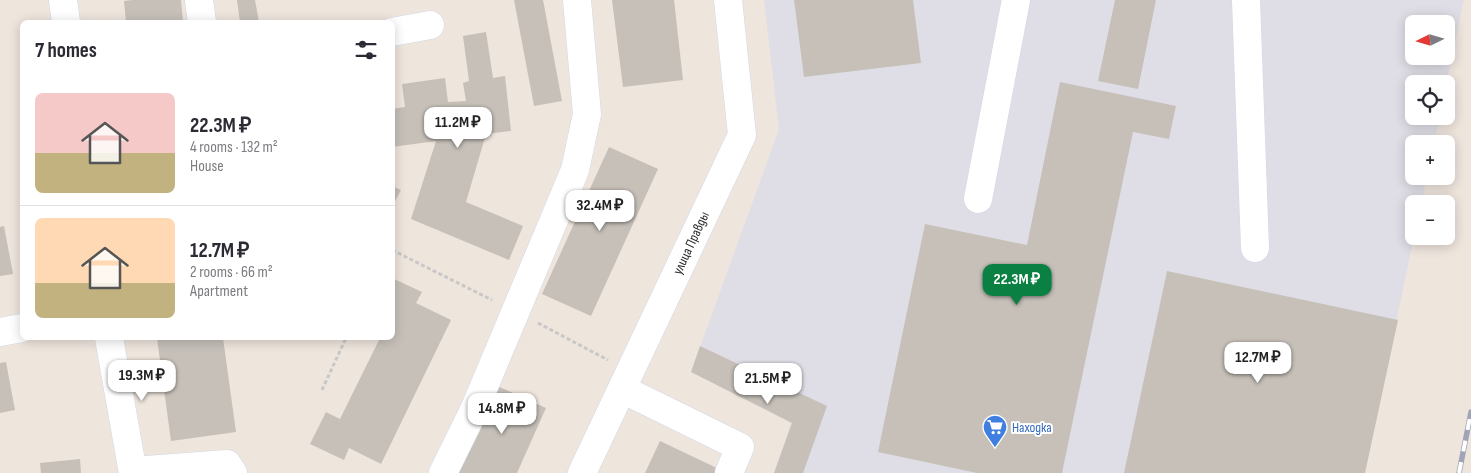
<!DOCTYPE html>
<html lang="en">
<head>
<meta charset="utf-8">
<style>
	body { margin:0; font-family:"Sofia Sans Condensed",sans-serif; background:#f7f7f7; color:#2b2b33; height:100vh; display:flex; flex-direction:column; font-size:19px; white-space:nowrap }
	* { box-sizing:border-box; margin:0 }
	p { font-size:16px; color:#7c7c81 }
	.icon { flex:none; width:28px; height:28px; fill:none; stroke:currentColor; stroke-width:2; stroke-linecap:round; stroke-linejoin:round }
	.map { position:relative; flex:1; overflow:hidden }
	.sheet { position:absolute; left:20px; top:20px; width:375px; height:320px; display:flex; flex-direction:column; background:#fff; border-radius:8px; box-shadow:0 2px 12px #0003 }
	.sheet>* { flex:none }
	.needle { width:32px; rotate:265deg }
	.tools { position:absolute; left:1405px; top:15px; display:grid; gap:10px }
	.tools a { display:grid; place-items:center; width:50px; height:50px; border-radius:8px; background:#fff; box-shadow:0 2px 12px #0003; font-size:25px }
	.price { position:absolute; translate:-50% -42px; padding:0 11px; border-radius:10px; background:#fff; color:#222; font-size:16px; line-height:32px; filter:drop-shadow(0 1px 2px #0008) }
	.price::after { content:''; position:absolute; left:50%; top:30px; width:15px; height:11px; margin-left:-8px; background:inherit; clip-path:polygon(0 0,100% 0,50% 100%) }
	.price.active { background:#0b8043; color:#fff }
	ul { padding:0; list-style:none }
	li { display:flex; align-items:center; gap:15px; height:125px; padding:0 15px }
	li+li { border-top:1px solid #e1e1e2 }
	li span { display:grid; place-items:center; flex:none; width:140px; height:100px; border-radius:8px; color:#555 }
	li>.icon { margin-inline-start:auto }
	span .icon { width:60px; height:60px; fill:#fffc; stroke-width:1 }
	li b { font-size:21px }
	h2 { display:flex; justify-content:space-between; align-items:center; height:60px; padding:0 15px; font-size:21px }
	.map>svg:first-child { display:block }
	.industrial { fill:#dfdee6; fill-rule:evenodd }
	.building { fill:#c6c0b9 }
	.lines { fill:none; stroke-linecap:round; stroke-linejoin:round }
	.minor-casing { stroke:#d2d8e5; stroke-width:29 }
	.path { stroke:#c8c8c8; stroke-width:3; stroke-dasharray:4 2.5; stroke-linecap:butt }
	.minor { stroke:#fff; stroke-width:28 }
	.rail-casing { stroke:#9fa5b7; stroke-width:5.5 }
	.rail { stroke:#fff; stroke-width:4; stroke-dasharray:11; stroke-linecap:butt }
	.labels { text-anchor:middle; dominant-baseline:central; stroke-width:4; stroke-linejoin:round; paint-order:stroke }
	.street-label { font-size:14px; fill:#2c2c2c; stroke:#fff }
	.shop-label { font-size:14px; fill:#366cbe; stroke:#fff; text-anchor:start }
</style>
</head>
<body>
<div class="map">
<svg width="1471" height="473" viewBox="0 0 1471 473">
	<rect width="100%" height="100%" fill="#eee5dd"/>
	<!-- industrial -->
	<path class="industrial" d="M764,0H1464L1446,84H1414V116H1440L1434,144H1414V176H1427L1421,204H1414V236L1365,473H774L791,423L691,372L779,129ZM1414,24H1446V56H1414Z"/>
	<!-- building -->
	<path class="building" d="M133,0H181L183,22H126L124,1Z
		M237,0H255L259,22H240Z
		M514,0H543L562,101L534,106Z
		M612,0H674L683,80L623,87Z
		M794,0H913L921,63L804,77Z
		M1115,0H1156L1138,89L1098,81Z
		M486,32L493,78L505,76L511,131L486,134L466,202L523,226L509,260L411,219L436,141L392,147V109L405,107L402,84L445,78L448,102L466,101L463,83L469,81L463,36Z
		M1060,82L1176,106L1169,139L1133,132L1062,473H977L878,452L925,224L1027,245Z
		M609,147L658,169L591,316L542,294Z
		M392,186L401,190L392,207Z
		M4,226L13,274L0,276V227Z
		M1167,271L1398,320L1365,473H1124Z
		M392,278L422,292L416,303L451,320L381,464L349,448L344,460L310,444L326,412L340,419L380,338H392Z
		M157,338H223L236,432L171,441Z
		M700,346L827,406L803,473H774L792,423L691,372Z
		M6,362L15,410L0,413V363Z
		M495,385L546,408L517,473H455Z
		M660,441L721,470L719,473H645Z
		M80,459L81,473H41L40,463Z"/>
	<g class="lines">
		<defs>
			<path id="minor" d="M63,0L66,22
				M199,0L202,22
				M1246,0L1255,248
				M392,32L430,25
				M978,199L1016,0
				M0,332L22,328
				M109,338L133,473
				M622,389L740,447L729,473
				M133,471L227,464L233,473
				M443,473L475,408L575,170L587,114L577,0
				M582,473L742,135L728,0"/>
		</defs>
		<!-- minor casing -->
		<use href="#minor" class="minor-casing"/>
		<!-- path -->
		<path class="path" d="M392,250L492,300
			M538,323L608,360
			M322,390L346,338"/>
		<!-- minor -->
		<use href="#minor" class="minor"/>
		<defs>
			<path id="rail" d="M1459,473L1471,412"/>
		</defs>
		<!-- rail casing -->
		<use href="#rail" class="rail-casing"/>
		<!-- rail -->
		<use href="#rail" class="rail"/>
	</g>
	<!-- icons -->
	<defs>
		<symbol id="supermarket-pin" viewBox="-11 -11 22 30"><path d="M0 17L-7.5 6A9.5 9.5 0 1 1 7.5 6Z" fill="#3f7fe0" stroke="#fff"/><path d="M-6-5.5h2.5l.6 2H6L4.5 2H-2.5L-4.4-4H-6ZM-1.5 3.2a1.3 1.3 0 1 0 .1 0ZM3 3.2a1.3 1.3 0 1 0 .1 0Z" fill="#fff"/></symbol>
	</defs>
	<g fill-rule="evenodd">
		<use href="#supermarket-pin" x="981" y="413" width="28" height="38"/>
	</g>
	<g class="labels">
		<!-- street labels -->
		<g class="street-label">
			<text transform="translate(691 243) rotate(-65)">улица Правды</text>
		</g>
		<!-- shop labels -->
		<g class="shop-label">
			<text x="1012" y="427">Находка</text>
		</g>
	</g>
</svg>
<div class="tools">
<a><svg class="needle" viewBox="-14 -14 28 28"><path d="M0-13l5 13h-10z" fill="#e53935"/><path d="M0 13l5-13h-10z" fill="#7c7c81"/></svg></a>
<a><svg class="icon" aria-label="locate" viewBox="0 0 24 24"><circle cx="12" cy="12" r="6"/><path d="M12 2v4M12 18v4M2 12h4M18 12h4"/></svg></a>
<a>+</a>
<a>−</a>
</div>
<b class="price" style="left:458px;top:149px">11.2M ₽</b>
<b class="price" style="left:600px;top:232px">32.4M ₽</b>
<b class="price active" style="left:1017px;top:306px">22.3M ₽</b>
<b class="price" style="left:1258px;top:384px">12.7M ₽</b>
<b class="price" style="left:142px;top:402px">19.3M ₽</b>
<b class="price" style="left:768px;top:405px">21.5M ₽</b>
<b class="price" style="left:502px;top:435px">14.8M ₽</b>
<section class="sheet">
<h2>7 homes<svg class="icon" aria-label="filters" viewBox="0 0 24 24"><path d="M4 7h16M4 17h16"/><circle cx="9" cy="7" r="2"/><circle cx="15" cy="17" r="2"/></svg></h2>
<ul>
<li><span style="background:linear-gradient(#f6c9c9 60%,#c2b280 0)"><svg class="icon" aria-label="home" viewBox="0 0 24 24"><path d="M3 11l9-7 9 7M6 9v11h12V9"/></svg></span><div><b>22.3M ₽</b><p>4 rooms · 132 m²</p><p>House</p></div></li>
<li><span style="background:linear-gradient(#ffd9b3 65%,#c2b280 0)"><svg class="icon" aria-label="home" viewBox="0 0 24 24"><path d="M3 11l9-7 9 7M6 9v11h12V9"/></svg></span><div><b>12.7M ₽</b><p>2 rooms · 66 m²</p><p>Apartment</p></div></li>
</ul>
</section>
</div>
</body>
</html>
